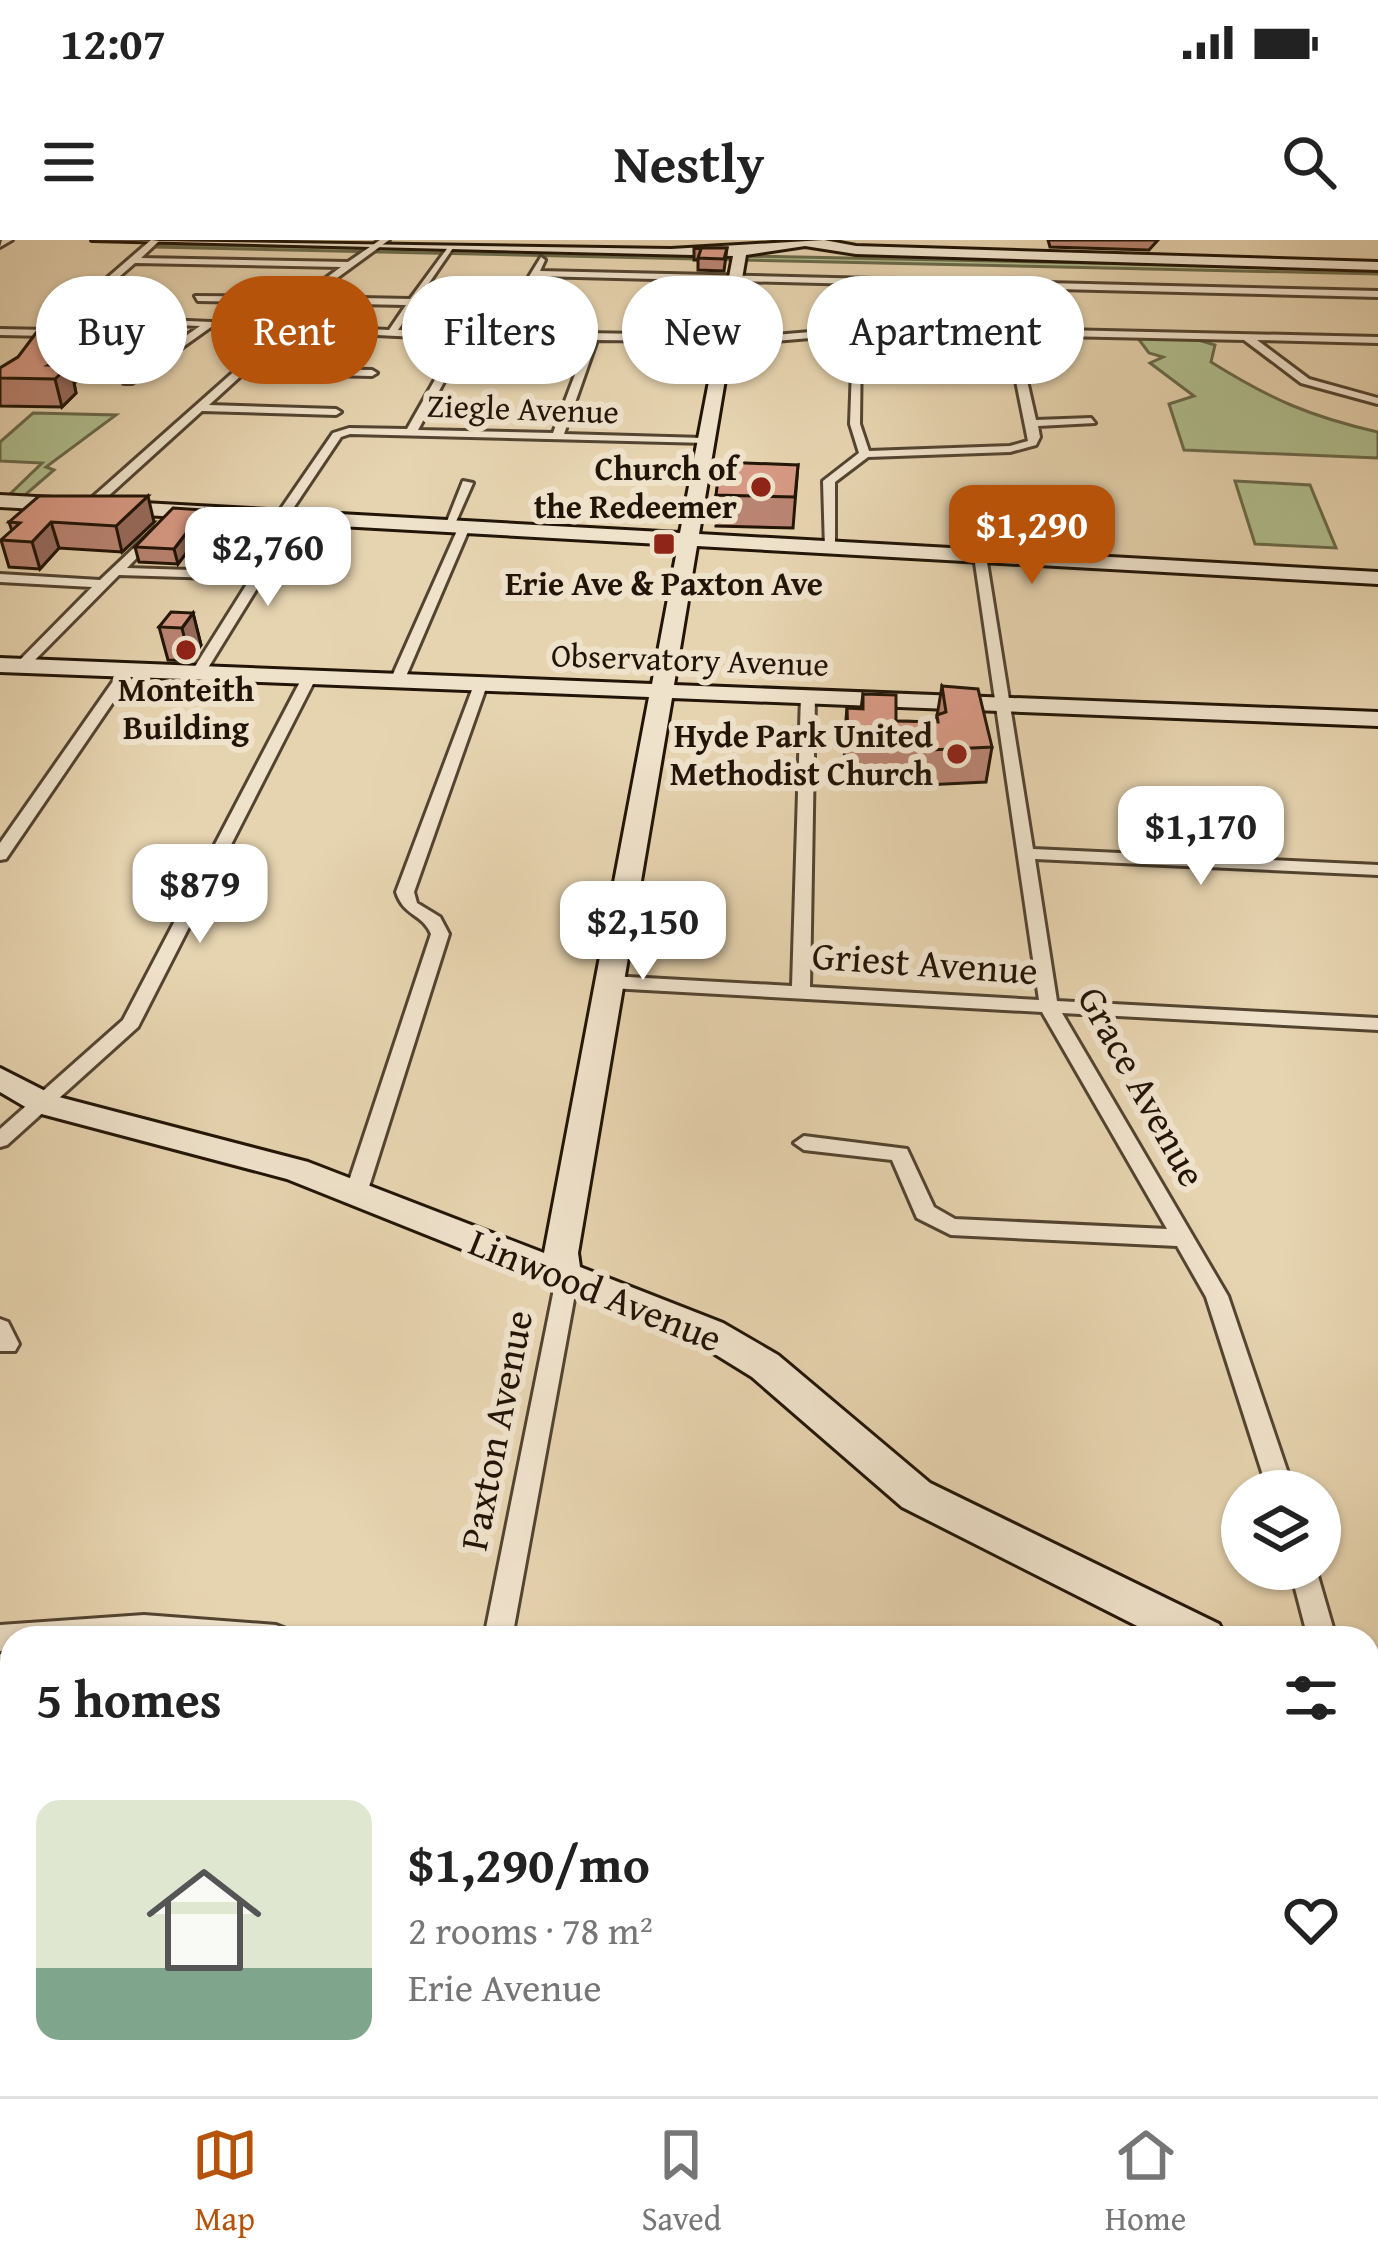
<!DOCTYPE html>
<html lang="en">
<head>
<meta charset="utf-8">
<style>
	body { margin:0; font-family:"Gentium Book Plus",serif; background:#f6f6f6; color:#222; height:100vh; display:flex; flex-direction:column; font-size:45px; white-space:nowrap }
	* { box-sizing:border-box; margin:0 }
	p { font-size:39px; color:#767676 }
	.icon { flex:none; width:66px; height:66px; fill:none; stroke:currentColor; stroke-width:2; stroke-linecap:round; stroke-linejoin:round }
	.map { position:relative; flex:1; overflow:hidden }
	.sheet { position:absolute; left:0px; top:1386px; width:1380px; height:471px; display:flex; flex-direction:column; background:#fff; border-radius:36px 36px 0 0; box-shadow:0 3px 9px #0004 }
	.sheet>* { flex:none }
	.guide { position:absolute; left:36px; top:36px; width:1308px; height:108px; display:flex; gap:24px }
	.fabs { position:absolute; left:1221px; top:1230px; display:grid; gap:24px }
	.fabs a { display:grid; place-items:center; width:120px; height:120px; border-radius:50%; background:#fff; box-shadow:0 3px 9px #0004; font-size:60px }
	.price { position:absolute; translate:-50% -102px; padding:0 27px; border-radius:24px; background:#fff; color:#222; font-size:39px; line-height:78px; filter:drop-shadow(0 3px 6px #0008) }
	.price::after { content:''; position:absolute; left:50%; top:72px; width:36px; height:27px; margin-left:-18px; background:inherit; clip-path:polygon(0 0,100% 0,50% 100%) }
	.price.selected { background:#b45309; color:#fff }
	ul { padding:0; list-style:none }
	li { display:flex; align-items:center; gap:36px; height:300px; padding:0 36px }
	li span { display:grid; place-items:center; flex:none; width:336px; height:240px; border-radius:24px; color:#555 }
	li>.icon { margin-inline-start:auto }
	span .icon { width:144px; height:144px; fill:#fffc; stroke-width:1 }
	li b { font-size:51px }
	h2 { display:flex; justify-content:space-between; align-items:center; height:144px; padding:0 36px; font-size:51px }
	.chip { padding:0 42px; border-radius:54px; background:#fff; box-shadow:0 3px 9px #0004; font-size:42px; line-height:108px }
	.chip.selected { background:#b45309; color:#fff }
	.status { display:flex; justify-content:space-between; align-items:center; height:84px; padding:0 60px; background:#fff; direction:ltr }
	.status svg { height:33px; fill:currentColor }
	header { display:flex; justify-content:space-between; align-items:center; height:156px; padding:0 36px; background:#fff; font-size:54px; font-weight:700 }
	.tabs { display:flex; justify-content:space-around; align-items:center; height:168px; border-top:3px solid #e0e0e0; background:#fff; font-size:33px; color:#767676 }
	.tabs a { display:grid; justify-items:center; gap:6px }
	.tabs .selected { color:#b45309 }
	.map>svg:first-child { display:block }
	.green { fill:#b1be8e; stroke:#6a6a4a; stroke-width:3 }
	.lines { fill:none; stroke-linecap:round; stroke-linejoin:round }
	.street-casing { stroke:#534431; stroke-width:6 }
	.secondary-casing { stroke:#221507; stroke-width:6 }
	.street { fill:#efe2cb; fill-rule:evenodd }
	.secondary { fill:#efe2cb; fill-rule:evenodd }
	.wall { fill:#b98472; stroke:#221507; stroke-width:3 }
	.shaded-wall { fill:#966b5c; stroke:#221507; stroke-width:3 }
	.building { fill:#d79984; stroke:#221507; stroke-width:3 }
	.poi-dot { fill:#8f2418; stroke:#efe2cb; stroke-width:4.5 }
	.labels { text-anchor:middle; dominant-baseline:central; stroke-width:12; stroke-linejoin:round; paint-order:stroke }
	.far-street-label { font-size:33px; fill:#221507; stroke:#efe2cb }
	.far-poi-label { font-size:33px; font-weight:bold; fill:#221507; stroke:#efe2cb; text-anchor:end }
	.street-label { font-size:39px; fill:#221507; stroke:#efe2cb }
</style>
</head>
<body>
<div class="status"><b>12:07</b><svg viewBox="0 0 49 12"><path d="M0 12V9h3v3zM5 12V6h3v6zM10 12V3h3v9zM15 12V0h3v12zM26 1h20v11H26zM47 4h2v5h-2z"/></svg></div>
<header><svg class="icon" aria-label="menu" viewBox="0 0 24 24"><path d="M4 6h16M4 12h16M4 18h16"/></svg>Nestly<svg class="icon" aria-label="search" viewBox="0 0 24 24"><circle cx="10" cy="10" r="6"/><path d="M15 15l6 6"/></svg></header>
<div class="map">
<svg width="1378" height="1856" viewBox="0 0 1378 1856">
	<rect width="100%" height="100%" fill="#e6d3af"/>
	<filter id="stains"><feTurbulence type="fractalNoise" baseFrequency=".00167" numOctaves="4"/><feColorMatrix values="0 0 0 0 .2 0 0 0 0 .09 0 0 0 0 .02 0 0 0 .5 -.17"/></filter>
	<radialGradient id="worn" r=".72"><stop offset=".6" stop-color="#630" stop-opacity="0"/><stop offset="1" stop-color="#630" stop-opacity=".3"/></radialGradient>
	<!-- green -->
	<path class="green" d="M160,4L1378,29V34L157,7Z
		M1137,97L1195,99L1215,105L1211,122C1270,159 1311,177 1378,192V218L1184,210L1169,164L1194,156L1150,123L1163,117L1149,113Z
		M33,173L116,175L46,227L54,230L25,255L10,254L42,223L0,221V202Z
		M1235,241L1310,245L1336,308L1255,304Z
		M12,1730V1845H131L128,1856H0V1738Z"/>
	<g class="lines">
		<defs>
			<path id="street" d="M12,0L0,7L2,0Z
				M151,0L159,1L141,18L348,22L380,0H389L311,57L410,59L449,6L453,8L418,59L514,61L541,17L545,20L540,31L1378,51V57L537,36L520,66L415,65L398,90L763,96L881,86L1378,97V103L1257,100L1309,139L1378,158V164L1301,143L1244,100L881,92L763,102L597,100L564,194L703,198L707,199V203L350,194L341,197L286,279L282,280L276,276L333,193L349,188L407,189L458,99L211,87L132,143H124V139L200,86L102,82L99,77L389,90L406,65L198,61L195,56L300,57L341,27L135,23L67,82H61V78ZM467,99L588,100L553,193L418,190Z
				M0,89L48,90L53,93L48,96L0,95Z
				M1013,98L1018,101L1036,180L1091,178L1095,183L1038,186L1040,197L1036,205L1010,212L868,217L835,242V306L825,309L823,241L859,213L850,184L853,100L861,102L860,184L869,211L1010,206L1028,201L1008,101Z
				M238,128L372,130L377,133L372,136L244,133L209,165L336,169L341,172L336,175L202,171L95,268H87V262Z
				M463,241L473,243L454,286L444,289Z
				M295,273L301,277L203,436L191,433L250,339L119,335L26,429L14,426L92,347L0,342V334L100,340L156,287L160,288V294L127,328L254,332L291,274Z
				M460,284L470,287L404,441L392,444L390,441Z
				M980,312L986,316L1033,609L1378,625V635L1035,619L1057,761L1378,778V790L1062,773L1228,1056L1294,1251H1268L1206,1057L1177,1006L951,995L917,978L892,920L804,910L794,903L804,896L907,909L934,967L955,979L1167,989L1042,772L610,748L601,742L610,736L792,746L801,456L808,452L815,456L810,747L1039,760L974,316Z
				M123,427L135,430L6,619L0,620V603Z
				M309,434L316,438L138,787L7,905L0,907V889L123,780L302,438Z
				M475,442L487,445L414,652L417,663L440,677L449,694L367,953L356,961L345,953L431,694C422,673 404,677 396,652Z
				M563,1024L571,1026L575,1054L512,1398H484L553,1054L552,1032L555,1026Z
				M0,1079L8,1082L19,1104L15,1111H0Z
				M1290,1329H1316L1336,1398H1308Z
				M144,1375L276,1385L286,1389L290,1398H12V1410L0,1411V1385Z
				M401,1845H435L433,1856H399Z"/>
			<path id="secondary" d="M92,0L671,9L824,0L856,6L1378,22V30L856,14L805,6L746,15L699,294L1378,332V344L697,306L674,445L1378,472V486L672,458L578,1013L580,1027L723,1083L778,1115L930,1243L1219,1384L1226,1398H1161L902,1267L752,1137L697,1103L287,939L34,872L0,852V828L55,856L308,922L544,1013L649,457L0,432V418L652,444L678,305L0,267V255L680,293L733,16Z
				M1368,1469L1378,1473V1520L1368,1516Z"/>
		</defs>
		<!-- street casing -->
		<use href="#street" class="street-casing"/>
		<!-- secondary casing -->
		<use href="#secondary" class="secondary-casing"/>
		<!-- street -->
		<use href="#street" class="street"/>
		<!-- secondary -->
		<use href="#secondary" class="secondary"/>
	</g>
	<!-- wall -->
	<path class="wall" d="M1048,0H1158L1149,10L1050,7Z
		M694,8H727L724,31L698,30V20H694Z
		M126,63L132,88L129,107L86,117L78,140L74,143L76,153L62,167L0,166V128L18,117L59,78Z
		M798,225L793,288L716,286V255Z
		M9,282H154L122,312L59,308L40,329L9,327L1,300L12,291Z
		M207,285L178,324L139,322L135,307Z
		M193,373L201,405L190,421L168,420L159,387Z
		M942,446L992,507L986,542L925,545V539L845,535L844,502L847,468L861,469L863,454L896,481L936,482Z"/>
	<!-- shaded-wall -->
	<path class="shaded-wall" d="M126,63L132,88L129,107L86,117L78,140L74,143L76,153L62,167L55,139L49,125L80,91Z
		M148,256L154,282L122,312L116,286Z
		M204,270L207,285L178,324L174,309Z
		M51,282L59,308L40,329L32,302Z
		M193,373L201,405L190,421L182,388Z"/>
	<!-- building -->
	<path class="building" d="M694,8H727L724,19L698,18L701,9Z
		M72,61L126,63L123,81L80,91L71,114L49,125L69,126L55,139L0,138V128L18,117L42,85L59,78L61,69Z
		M720,222L798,225L795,257L716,255Z
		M39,256H148L116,286L51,282L32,302L1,300L20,283L9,282Z
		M173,268L204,270L174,309L135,307Z
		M171,372L193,373L182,388L159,387Z
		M942,446L978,449L992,507L930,510L929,504L848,500L847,468L863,469V454L896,455V481L938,482L937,475L946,472Z"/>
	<!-- markers -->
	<g class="poi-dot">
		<circle cx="761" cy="247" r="12"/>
		<rect x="652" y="292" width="24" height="24" rx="6"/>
		<circle cx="186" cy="410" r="12"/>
		<circle cx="957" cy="514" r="12"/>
	</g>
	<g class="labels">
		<!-- far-street labels -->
		<g class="far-street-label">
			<text transform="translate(523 168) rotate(2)">Ziegle Avenue</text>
			<text transform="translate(690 419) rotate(2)">Observatory Avenue</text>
		</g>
		<!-- far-poi labels -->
		<g class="far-poi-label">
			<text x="737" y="228">Church of<tspan x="737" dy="38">the Redeemer</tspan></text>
			<text x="664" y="343" text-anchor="middle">Erie Ave &amp; Paxton Ave</text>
			<text x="186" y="449" text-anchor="middle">Monteith<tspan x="186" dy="38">Building</tspan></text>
			<text x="933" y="495">Hyde Park United<tspan x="933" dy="38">Methodist Church</tspan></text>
		</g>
		<!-- street labels -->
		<g class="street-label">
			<text transform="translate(925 722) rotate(4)">Griest Avenue</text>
			<text transform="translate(1143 846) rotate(61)">Grace Avenue</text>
			<text transform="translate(596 1049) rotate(22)">Linwood Avenue</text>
			<text transform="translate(495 1190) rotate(-79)">Paxton Avenue</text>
		</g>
	</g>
	<rect width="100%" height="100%" filter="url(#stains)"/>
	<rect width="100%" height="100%" fill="url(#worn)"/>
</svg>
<div class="fabs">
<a><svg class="icon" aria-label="layers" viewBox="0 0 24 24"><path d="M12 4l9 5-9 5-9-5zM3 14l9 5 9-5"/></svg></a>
</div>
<b class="price selected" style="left:1032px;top:347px">$1,290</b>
<b class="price" style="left:268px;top:369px">$2,760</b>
<b class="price" style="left:1201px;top:648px">$1,170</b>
<b class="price" style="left:200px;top:706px">$879</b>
<b class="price" style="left:643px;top:743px">$2,150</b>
<div class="guide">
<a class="chip">Buy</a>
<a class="chip selected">Rent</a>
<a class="chip">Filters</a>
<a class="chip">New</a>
<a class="chip">Apartment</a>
</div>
<section class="sheet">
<h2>5 homes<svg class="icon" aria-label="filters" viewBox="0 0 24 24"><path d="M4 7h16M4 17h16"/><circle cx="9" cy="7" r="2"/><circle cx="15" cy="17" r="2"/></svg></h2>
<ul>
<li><span style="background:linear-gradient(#dfe7d0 70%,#7fa58c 0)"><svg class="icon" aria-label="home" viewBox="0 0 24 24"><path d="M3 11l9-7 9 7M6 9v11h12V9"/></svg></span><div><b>$1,290/mo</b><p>2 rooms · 78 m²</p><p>Erie Avenue</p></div><svg class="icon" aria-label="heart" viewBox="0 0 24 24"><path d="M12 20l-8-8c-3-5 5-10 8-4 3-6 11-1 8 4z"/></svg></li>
</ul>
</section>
</div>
<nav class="tabs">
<a class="selected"><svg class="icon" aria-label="map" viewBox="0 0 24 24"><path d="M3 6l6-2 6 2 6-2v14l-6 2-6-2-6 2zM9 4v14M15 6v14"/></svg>Map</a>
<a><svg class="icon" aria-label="saved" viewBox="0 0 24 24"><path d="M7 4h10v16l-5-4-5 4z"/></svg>Saved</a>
<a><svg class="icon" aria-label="home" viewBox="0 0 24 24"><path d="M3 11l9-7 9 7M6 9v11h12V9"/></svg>Home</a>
</nav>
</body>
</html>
